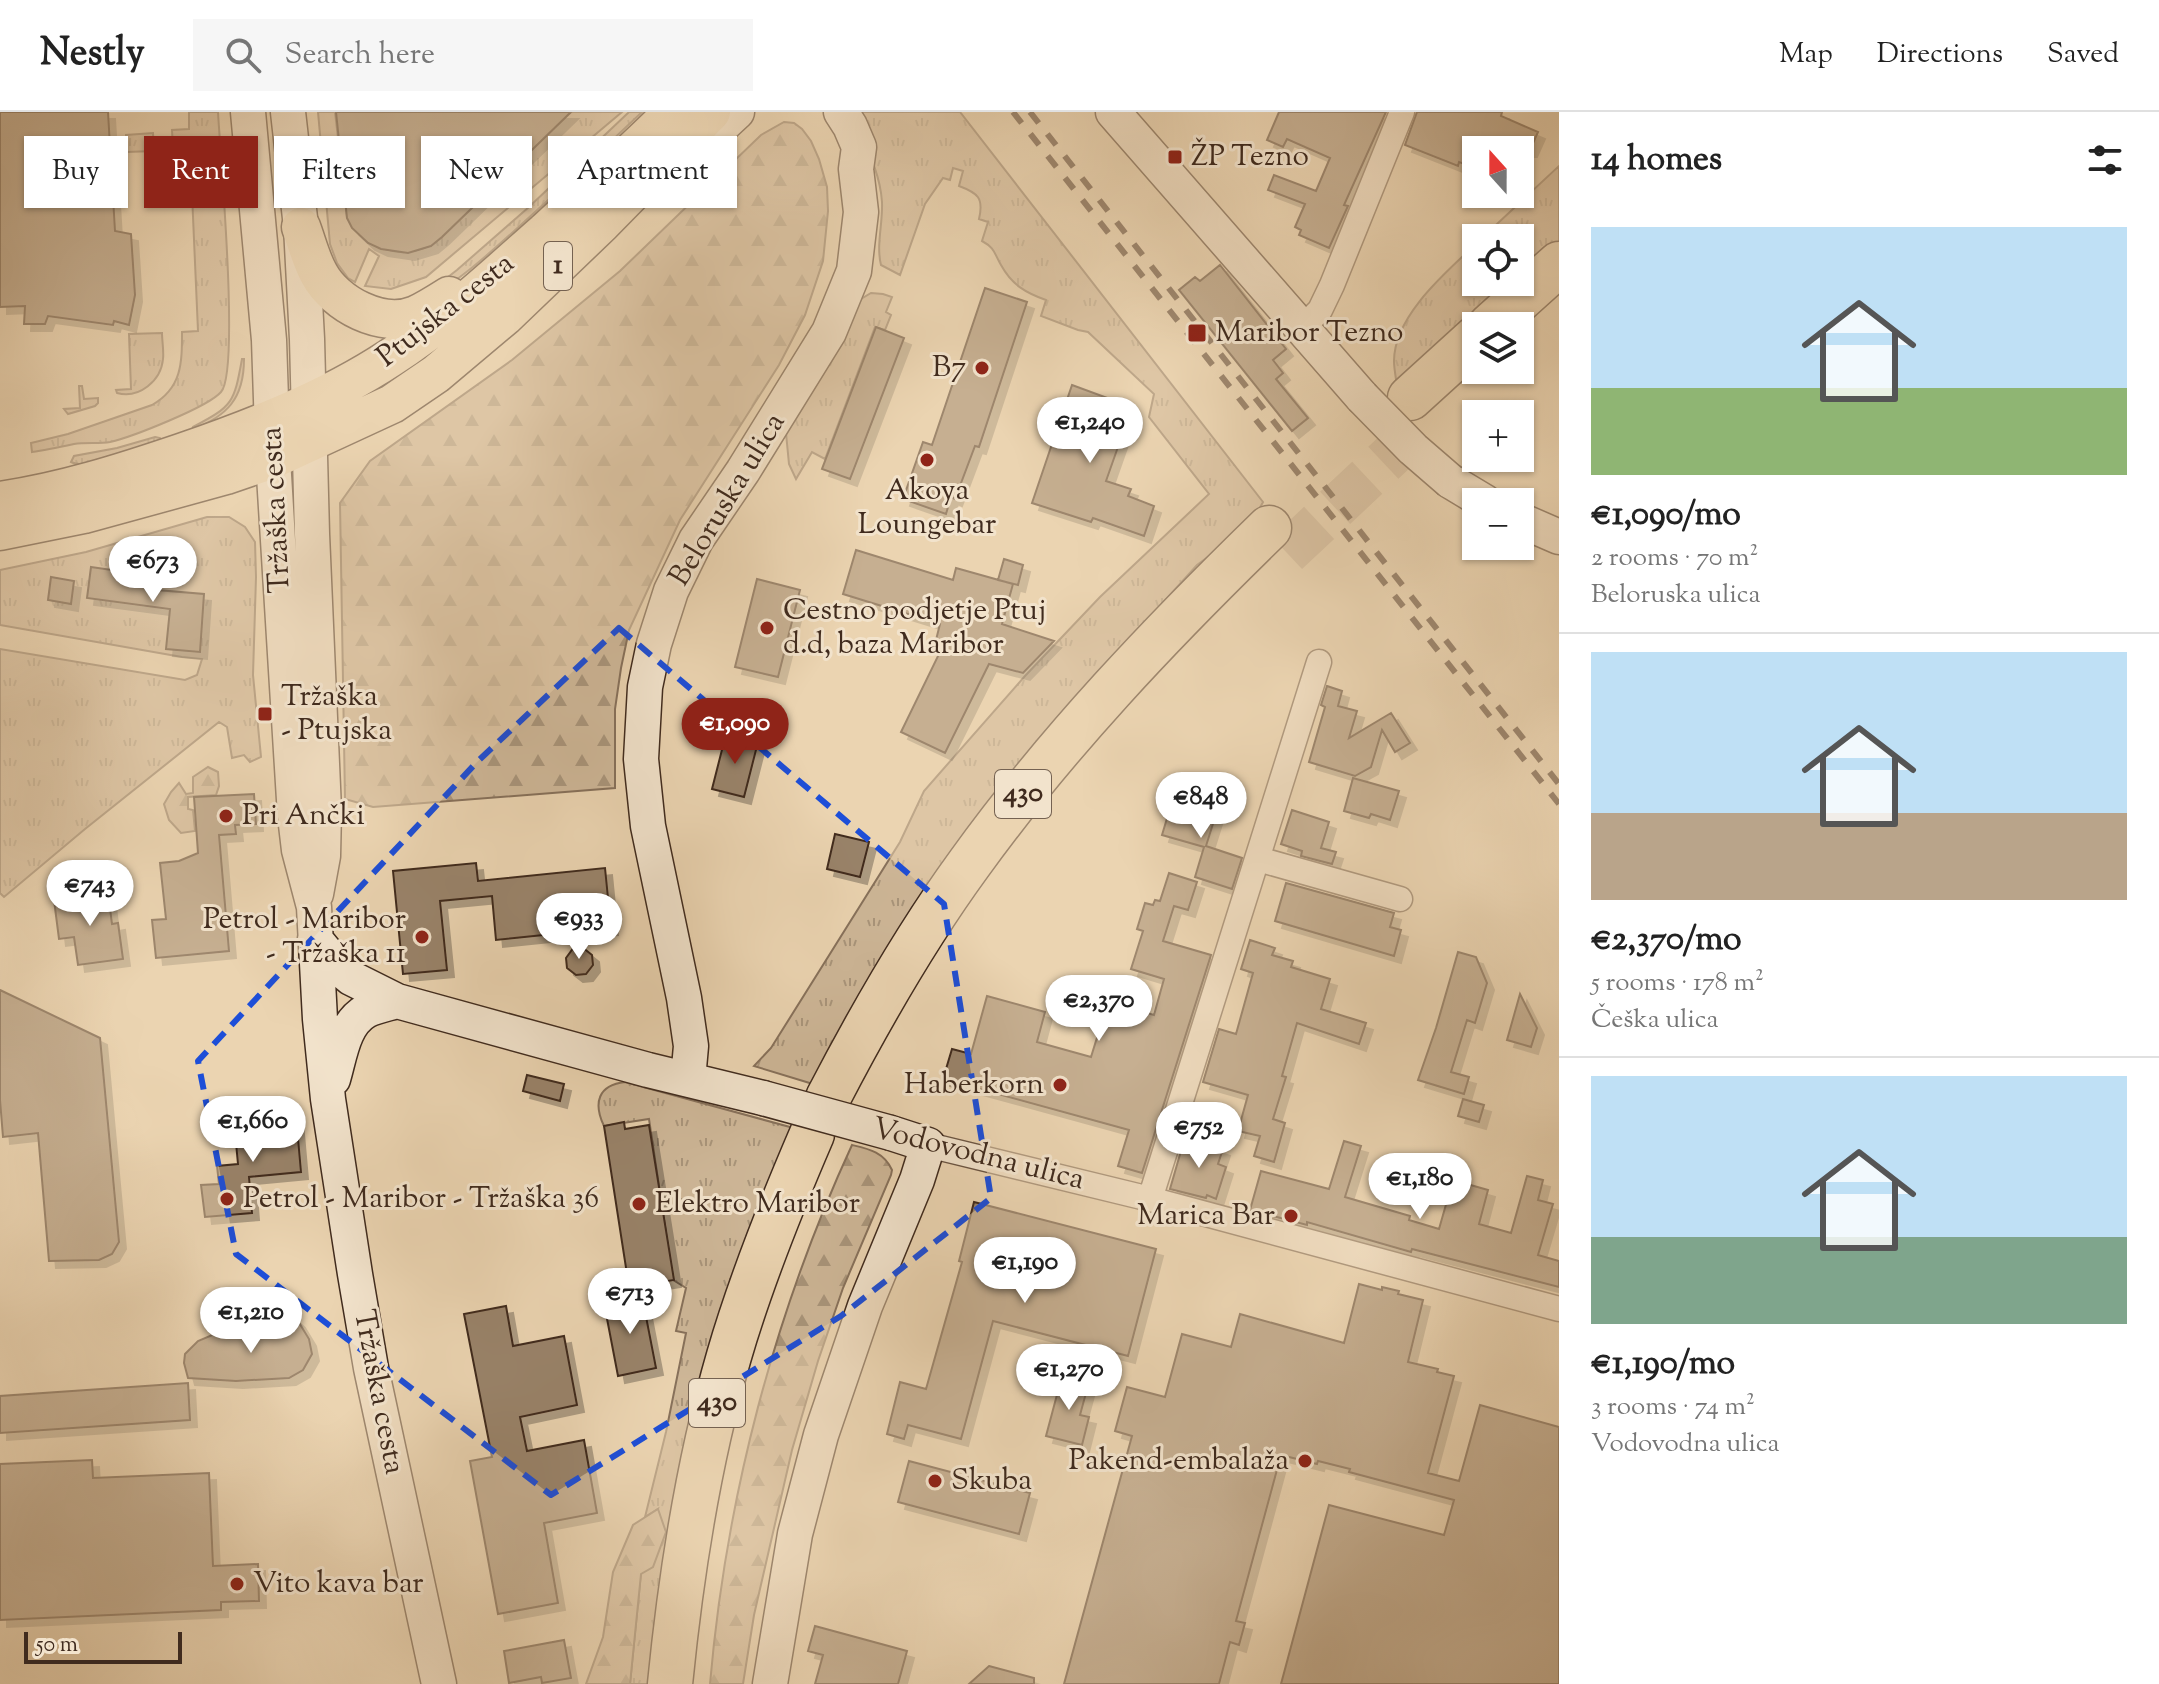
<!DOCTYPE html>
<html lang="en">
<head>
<meta charset="utf-8">
<style>
	body { margin:0; font-family:"Sorts Mill Goudy",serif; background:#f6f6f6; color:#222; height:100vh; display:flex; flex-direction:column; font-size:30px; white-space:nowrap }
	* { box-sizing:border-box; margin:0 }
	p { font-size:26px; color:#767676 }
	.icon { flex:none; width:44px; height:44px; fill:none; stroke:currentColor; stroke-width:2; stroke-linecap:round; stroke-linejoin:round }
	.map { position:relative; flex:1; overflow:hidden }
	.drawer { display:flex; flex-direction:column; background:#fff; width:600px }
	.drawer>* { flex:none }
	.hud { position:absolute; left:24px; top:24px; width:760px; height:72px; display:flex; gap:16px }
	.needle { width:52px; rotate:339deg }
	.buttons { position:absolute; left:1462px; top:24px; display:grid; gap:16px }
	.buttons a { display:grid; place-items:center; width:72px; height:72px; border-radius:0px; background:#fff; box-shadow:0 2px 6px #0004; font-size:40px }
	.scale { position:absolute; left:24px; bottom:20px; width:158px; box-sizing:border-box; padding-left:8px; border:4px solid #402b1e; border-top:0; font-size:22px; line-height:28px; white-space:nowrap; color:#402b1e; -webkit-text-stroke:6px #f2e3cc; paint-order:stroke }
	.price { position:absolute; translate:-50% -68px; padding:0 18px; border-radius:28px; background:#fff; color:#222; font-size:26px; line-height:52px; filter:drop-shadow(0 2px 4px #0008) }
	.price::after { content:''; position:absolute; left:50%; top:48px; width:24px; height:18px; margin-left:-12px; background:inherit; clip-path:polygon(0 0,100% 0,50% 100%) }
	.price.current { background:#8f2418; color:#fff }
	ul { padding:0; list-style:none }
	li { display:grid; align-content:center; gap:16px; height:424px; padding:0 32px }
	li+li { border-top:2px solid #e0e0e0 }
	li span { display:grid; place-items:center; height:248px; border-radius:0px; color:#555 }
	li>.icon { margin-inline-start:auto }
	span .icon { width:144px; height:144px; fill:#fffc; stroke-width:1 }
	li b { font-size:34px }
	h2 { display:flex; justify-content:space-between; align-items:center; height:96px; padding:0 32px; font-size:34px }
	.chip { padding:0 28px; border-radius:0px; background:#fff; box-shadow:0 2px 6px #0004; font-size:28px; line-height:72px }
	.chip.current { background:#8f2418; color:#fff }
	header { display:flex; align-items:center; gap:48px; box-sizing:border-box; height:112px; padding:0 40px; background:#fff; border-bottom:2px solid #e0e0e0 }
	header strong { font-size:38px }
	nav { display:flex; gap:44px; margin-inline-start:auto; font-size:28px }
	.search { width:560px; height:72px; background:#f6f6f6; display:flex; align-items:center; gap:20px; box-sizing:border-box; padding:0 28px; border-radius:0px; color:#767676; font-size:30px }
	main { display:flex; flex:1; min-height:0 }
	.map>svg:first-child { display:block }
	.grass { fill:url(#grass-tufts); stroke:#87715b; stroke-width:2 }
	.forest { fill:url(#forest-firs); stroke:#87715b; stroke-width:2 }
	.building { fill:#99836a; stroke:#402b1e; stroke-width:2; filter:url(#shadow) }
	.lines { fill:none; stroke-linecap:round; stroke-linejoin:round }
	.highway-tunnel { stroke:#c9b294; stroke-width:44; stroke-dasharray:44 22; stroke-linecap:butt }
	.street-casing { stroke:#6b5543; stroke-width:27 }
	.secondary-casing { stroke:#402b1e; stroke-width:37 }
	.primary-casing { stroke:#402b1e; stroke-width:41 }
	.highway-casing { stroke:#402b1e; stroke-width:47 }
	.street { stroke:#f2e3cc; stroke-width:24 }
	.secondary { stroke:#f2e3cc; stroke-width:34 }
	.primary { stroke:#ebd4b1; stroke-width:38 }
	.highway { stroke:#ebd4b1; stroke-width:44 }
	.rail { stroke:#402b1e; stroke-width:6; stroke-dasharray:14 14; stroke-linecap:butt }
	.secondary-bridge-casing { stroke:#402b1e; stroke-width:37; stroke-linecap:butt }
	.secondary-bridge { stroke:#f2e3cc; stroke-width:34 }
	.marked { fill:none; stroke:#1d4ed8; stroke-width:6; stroke-dasharray:16 10; stroke-linejoin:round }
	.poi-dot { fill:#8f2418; stroke:#f2e3cc; stroke-width:3 }
	.labels { text-anchor:middle; dominant-baseline:central; stroke-width:6; stroke-linejoin:round; paint-order:stroke }
	.shield { fill:#f2e3cc; stroke:#756252; stroke-width:2 }
	.shield-label { font-size:28px; font-weight:bold; fill:#402b1e }
	.poi-label { font-size:30px; fill:#402b1e; stroke:#f2e3cc; text-anchor:start }
	.street-label { font-size:30px; fill:#402b1e; stroke:#f2e3cc }
</style>
</head>
<body>
<header>
<strong>Nestly</strong>
<div class="search"><svg class="icon" aria-label="search" viewBox="0 0 24 24"><circle cx="10" cy="10" r="6"/><path d="M15 15l6 6"/></svg>Search here</div>
<nav><a>Map</a><a>Directions</a><a>Saved</a></nav>
</header>
<main>
<div class="map">
<svg width="1559" height="1572" viewBox="0 0 1559 1572">
	<defs>
		<pattern id="grass-tufts" width="24" height="20" patternUnits="userSpaceOnUse" patternTransform="scale(2)"><rect width="24" height="20" fill="#ceb798"/><path d="M3 7l-1-3M5 7V3M7 7l1-3M15 17l-1-3M17 17v-4M19 17l1-3" fill="none" stroke="#a9957b"/></pattern>
		<pattern id="forest-firs" width="22" height="20" patternUnits="userSpaceOnUse" patternTransform="scale(2)"><rect width="22" height="20" fill="#ceb798"/><path d="M5 1l3.5 6h-7zM16 11l3.5 6h-7z" fill="#a9957b"/></pattern>
		<filter id="shadow"><feDropShadow dx="7" dy="7" stdDeviation="0" flood-color="#0004"/></filter>
	</defs>
	<rect width="100%" height="100%" fill="#ebd4b1"/>
	<filter id="stains"><feTurbulence type="fractalNoise" baseFrequency=".0025" numOctaves="4"/><feColorMatrix values="0 0 0 0 .2 0 0 0 0 .09 0 0 0 0 .02 0 0 0 .5 -.17"/></filter>
	<radialGradient id="worn" r=".72"><stop offset=".6" stop-color="#630" stop-opacity="0"/><stop offset="1" stop-color="#630" stop-opacity=".3"/></radialGradient>
	<!-- grass -->
	<path class="grass" d="M189,0H218C220,40 240,259 221,280C208,295 132,325 110,330C99,332 86,330 74,332C60,335 46,338 32,340L31,331L68,322L152,293C182,276 182,251 182,220L198,219L190,36H173L172,18L189,17Z
		M318,0H335L347,106C353,117 360,122 370,129C394,146 420,143 442,125L571,0H622L426,165L391,177L365,174L379,144L369,137L355,170L348,166L337,151L330,132Z
		M629,0H642C603,37 564,74 524,110C489,142 454,174 412,196L398,189L412,186L434,176L457,158L529,95Z
		M851,0H960L1263,390L1250,414L1197,453L1132,525L813,972L754,954L771,936L900,730L924,679L1025,564L1100,485L1209,382L1149,305L1154,282L1088,220L1078,218L1041,204L1046,188C1026,181 1012,173 1001,153C994,141 995,136 982,129L988,110L979,107C984,86 978,81 959,74L963,59L953,56L950,68L943,66L925,92L900,163L881,153C876,133 883,111 882,90C880,58 863,29 851,0Z
		M153,21L154,39L127,40L126,23Z
		M1559,54V139L1397,274C1396,266 1394,257 1394,249C1394,204 1446,160 1476,132V170H1520V126H1482Z
		M871,181L883,182L892,185L886,200L891,203L885,218L875,215L825,347L812,340L796,367L789,352L786,321L861,187Z
		M162,221C162,229 164,239 163,247C161,269 139,287 117,281L116,278L131,277L129,222Z
		M242,247H244C244,287 227,304 192,318L193,315C233,294 234,291 242,247Z
		M79,274H82L84,287L98,286V291L95,294L68,302L64,297L80,296Z
		M155,325L160,326L161,329C139,338 93,360 71,350L74,344L117,336Z
		M207,405H229L245,415L255,430L256,465L253,563L261,645L250,650L244,643L232,646L227,615L219,610L85,717L4,785L0,781V537L185,568L197,563L202,547L182,545L0,513V458L86,440Z
		M625,970L801,1018L658,1572H630L641,1461L658,1397L645,1405L666,1320L686,1221L676,1219L686,1176L673,1168L649,1007L604,1014C593,991 598,973 625,970Z"/>
	<!-- forest -->
	<path class="forest" d="M784,10L794,11L802,17L811,29L819,47L827,75L828,99L823,149L805,203L779,253L680,408L629,518L621,556L615,597V676L373,695L345,687L340,391L370,349L512,248L620,159L761,23Z
		M208,655L218,660L219,674L216,683L188,685V697L193,698L195,719L181,721L169,708L164,692L171,680L179,671L186,682L193,681V665Z
		M852,1033C869,1037 884,1040 892,1058L891,1063L843,1176L818,1249L792,1338L754,1503L743,1572H710C726,1386 774,1202 852,1033Z
		M658,1397L666,1420L653,1455L641,1462L630,1572H586L603,1525L613,1460L633,1413Z"/>
	<!-- building -->
	<path class="building" d="M0,0H108L115,119L131,122L135,183L129,213L114,209L113,213L48,204L45,212H24L25,194L0,195Z
		M336,0H571L442,125L431,134L408,141L381,137L368,131L352,116L347,106Z
		M1279,0H1386L1344,93L1348,94L1329,136L1299,123L1301,118L1295,115L1305,92L1268,78L1274,63L1316,79L1330,46L1287,27L1283,35L1267,28Z
		M1417,0H1502L1501,4L1538,20L1530,38H1476V56L1459,50L1458,54L1405,33Z
		M1220,153L1286,237L1273,248L1283,261L1276,267L1308,306L1292,319L1179,178L1195,165L1200,169Z
		M985,176L1027,190L979,335L975,334L955,387L951,385L946,402L903,387L923,330L932,333Z
		M876,215L904,226L850,367L822,357Z
		M1072,273L1132,295L1106,369L1131,377L1128,384L1154,394L1144,424L1093,406L1091,410L1032,391Z
		M856,438L953,468L956,456L1013,472L1002,512L1054,529L1023,561L989,552L945,641L901,620L941,538L934,536L940,512L843,482Z
		M1004,447L1023,453L1018,473L998,468Z
		M91,455L147,463L145,477L204,482L200,540L166,537L170,497L87,486Z
		M51,465L74,469L71,492L48,488Z
		M757,467L800,478L778,565L735,555Z
		M1327,574L1342,579L1338,594L1357,599L1349,626L1391,601L1410,631L1395,640L1382,618L1371,655L1355,664L1309,650L1325,595L1321,593Z
		M726,622L758,630L744,685L712,677Z
		M1353,666L1399,679L1390,708L1371,702L1369,706L1344,699Z
		M254,682L256,712L235,713L236,722L219,723L229,839L156,846L152,808L166,807L160,751L179,749L198,741L194,685Z
		M1174,683L1218,696L1206,734L1242,746L1232,777L1195,765L1204,735L1162,723Z
		M1292,698L1329,710L1321,736L1336,740L1332,752L1301,744L1302,739L1281,732Z
		M835,722L869,730L860,765L827,757Z
		M476,751L478,769L605,756L611,816L496,828L492,784L440,789L447,858L403,862L393,759Z
		M1169,761L1197,770L1188,798L1174,794L1163,829L1211,843L1142,1061L1118,1054L1129,1018L943,967L952,937L971,942L987,884L1045,900L1037,930L1091,945L1108,890L1154,903L1164,867L1131,857L1143,819L1137,817L1145,791L1153,793L1155,788L1160,789Z
		M1286,771L1394,801L1390,815L1401,818L1394,844L1275,809Z
		M108,781L112,812L118,811L123,847L78,853L74,825L59,827L54,788Z
		M1250,828L1275,836L1272,843L1293,849L1291,855L1330,867L1321,897L1366,911L1359,932L1297,911L1282,964L1286,965L1273,1007L1285,1011L1274,1050L1254,1044L1260,1024L1238,1019L1248,983L1203,970L1219,917L1236,922L1253,861L1241,857Z
		M577,831L592,843L593,853L586,862L576,863L567,856L566,846Z
		M1458,840L1476,845L1487,871L1475,911L1467,908L1451,960L1469,965L1464,982L1418,968L1436,916Z
		M0,878L100,926L119,1130L112,1142L99,1148L49,1149L38,1021L3,1025L0,988Z
		M1520,882L1537,916L1531,935L1507,928Z
		M527,963L564,972L560,989L523,979Z
		M1463,987L1484,993L1479,1010L1458,1004Z
		M296,1004L301,1060L249,1065L252,1101L205,1105L201,1073L219,1072L217,1054L238,1052L234,1010Z
		M624,1010L625,1017L649,1013L674,1168L629,1175L604,1014Z
		M1185,1025L1223,1037L1218,1052L1226,1055L1216,1087L1207,1083L1206,1086L1170,1077Z
		M1344,1029L1361,1034L1345,1085L1410,1104L1409,1108L1439,1117L1453,1068L1488,1078L1479,1112L1511,1121L1527,1064L1543,1068L1538,1088L1553,1092L1538,1143L1559,1149V1175L1412,1137L1411,1140L1307,1110V1113L1250,1098L1261,1059L1329,1077Z
		M974,1090L1156,1137L1128,1244L993,1209L961,1327L908,1313L904,1327L887,1322L900,1270L926,1277L962,1150L959,1149Z
		M1359,1172L1382,1178V1175L1399,1179L1398,1182L1423,1188L1408,1250L1438,1257L1437,1260L1454,1264L1428,1361L1459,1369L1480,1293L1559,1315V1572H1281L1329,1393L1444,1423L1454,1388L1349,1360L1350,1357L1318,1349L1317,1352L1281,1343L1236,1509L1245,1511L1239,1533L1230,1530L1219,1572H1064L1132,1324L1115,1319L1127,1275L1165,1285L1182,1222L1231,1235L1240,1202L1344,1231Z
		M642,1184L656,1256L618,1264L604,1191Z
		M506,1194L513,1234L564,1224L577,1293L520,1305L527,1339L584,1328L597,1401L544,1411L558,1491L498,1502L470,1349L492,1345L464,1202Z
		M277,1200L290,1202L298,1209L309,1227L312,1242L303,1258L289,1266L236,1269L188,1266L184,1251L185,1242L198,1229L224,1218V1225L278,1222Z
		M1062,1264L1089,1270L1080,1303L1089,1305L1082,1333L1046,1324Z
		M188,1271L190,1308L0,1321V1284Z
		M92,1348L93,1366L209,1361L213,1454L258,1452L259,1489L221,1490V1498L0,1508V1352Z
		M909,1349L1030,1381L1019,1422L898,1390Z
		M815,1514L907,1539L898,1572H815L823,1543L808,1539Z
		M564,1528L571,1566L542,1571L541,1565L509,1571L504,1539Z
		M989,1554L1034,1566V1572H969Z"/>
	<g class="lines">
		<!-- highway-tunnel -->
		<path class="highway-tunnel" d="M1287,441L1430,307"/>
		<defs>
			<path id="street" d="M1302,216L1320,198L1332,173L1402,0
				M1258,747L1400,787
				M928,1033L1150,1087L1559,1197
				M1150,1087L1319,550"/>
			<path id="secondary" d="M248,0L269,228L273,347L295,704L299,738L314,795L320,907L328,987L355,1162L371,1256L439,1572
				M288,0L301,115L307,227L312,422L324,698L323,744L316,782
				M1113,0L1362,285
				M696,38L737,0
				M1450,369L1485,390
				M1520,408L1559,425
				M315,827L339,856L351,866L397,889L648,958L763,986
				M333,967C340,944 343,912 366,899C375,894 387,892 397,889
				M688,967L691,934L684,886L648,714L641,647L645,575L654,532L671,479L696,428L743,359L829,220L854,159L861,100L856,57L859,35L850,14L841,0
				M770,1572L795,1422L821,1323L865,1194L917,1068L928,1033L891,1021"/>
			<path id="primary" d="M301,115C307,131 311,148 319,162C335,192 382,217 416,203C427,198 438,191 449,184
				M0,389C62,380 122,361 181,341C251,317 328,287 390,246C446,210 495,164 545,120C588,80 632,41 673,0
				M0,419L84,402L226,363L273,347L392,292L436,262L505,204L602,111L711,0"/>
			<path id="highway" d="M1490,214L1559,152
				M1410,286L1476,226
				M828,986C870,905 915,826 969,752C1057,630 1161,521 1269,416
				M670,1572C681,1461 698,1351 729,1244C751,1168 781,1094 812,1022"/>
		</defs>
		<!-- street casing -->
		<use href="#street" class="street-casing"/>
		<!-- secondary casing -->
		<use href="#secondary" class="secondary-casing"/>
		<!-- primary casing -->
		<use href="#primary" class="primary-casing"/>
		<!-- highway casing -->
		<use href="#highway" class="highway-casing"/>
		<!-- street -->
		<use href="#street" class="street"/>
		<!-- secondary -->
		<use href="#secondary" class="secondary"/>
		<!-- primary -->
		<use href="#primary" class="primary"/>
		<!-- highway -->
		<use href="#highway" class="highway"/>
		<!-- rail -->
		<path class="rail" d="M1013,0L1559,692
			M1030,0L1559,672"/>
		<defs>
			<path id="secondary-bridge" d="M1362,285L1413,337L1450,369
				M763,986L891,1021"/>
		</defs>
		<!-- secondary-bridge casing -->
		<use href="#secondary-bridge" class="secondary-bridge-casing"/>
		<!-- secondary-bridge -->
		<use href="#secondary-bridge" class="secondary-bridge"/>
	</g>
	<!-- marked area -->
	<path d="M0 0H1559V1572H0ZM619,516L944,792L991,1086L841,1204L551,1383L236,1142L198,949L477,650Z" fill="#ebd4b1" fill-opacity=".55" fill-rule="evenodd"/>
	<path class="marked" d="M619,516L944,792L991,1086L841,1204L551,1383L236,1142L198,949L477,650Z"/>
	<!-- markers -->
	<g class="poi-dot">
		<rect x="1167" y="37" width="16" height="16" rx="4"/>
		<rect x="1187" y="211" width="20" height="20" rx="4"/>
		<circle cx="982" cy="256" r="8"/>
		<circle cx="927" cy="348" r="8"/>
		<circle cx="767" cy="516" r="8"/>
		<rect x="257" y="594" width="16" height="16" rx="4"/>
		<circle cx="226" cy="704" r="8"/>
		<circle cx="422" cy="825" r="8"/>
		<circle cx="1060" cy="973" r="8"/>
		<circle cx="227" cy="1087" r="8"/>
		<circle cx="639" cy="1092" r="8"/>
		<circle cx="1291" cy="1104" r="8"/>
		<circle cx="1305" cy="1349" r="8"/>
		<circle cx="935" cy="1369" r="8"/>
		<circle cx="237" cy="1472" r="8"/>
	</g>
	<g class="labels">
		<!-- shield labels -->
		<g class="shield">
			<rect x="544" y="130" width="28" height="48" rx="6"/>
			<rect x="995" y="658" width="56" height="48" rx="6"/>
			<rect x="689" y="1267" width="56" height="48" rx="6"/>
		</g>
		<g class="shield-label">
			<text x="558" y="154">1</text>
			<text x="1023" y="682">430</text>
			<text x="717" y="1291">430</text>
		</g>
		<!-- poi labels -->
		<g class="poi-label">
			<text x="1191" y="45">ŽP Tezno</text>
			<text x="1215" y="221">Maribor Tezno</text>
			<text x="966" y="256" text-anchor="end">B7</text>
			<text x="927" y="379" text-anchor="middle">Akoya<tspan x="927" dy="34">Loungebar</tspan></text>
			<text x="783" y="499">Cestno podjetje Ptuj<tspan x="783" dy="34">d.d, baza Maribor</tspan></text>
			<text x="281" y="585">Tržaška<tspan x="281" dy="34">- Ptujska</tspan></text>
			<text x="242" y="704">Pri Ančki</text>
			<text x="406" y="808" text-anchor="end">Petrol - Maribor<tspan x="406" dy="34">- Tržaška 11</tspan></text>
			<text x="1044" y="973" text-anchor="end">Haberkorn</text>
			<text x="243" y="1087">Petrol - Maribor - Tržaška 36</text>
			<text x="655" y="1092">Elektro Maribor</text>
			<text x="1275" y="1104" text-anchor="end">Marica Bar</text>
			<text x="1289" y="1349" text-anchor="end">Pakend-embalaža</text>
			<text x="951" y="1369">Skuba</text>
			<text x="253" y="1472">Vito kava bar</text>
		</g>
		<!-- street labels -->
		<g class="street-label">
			<text transform="translate(446 199) rotate(-38)">Ptujska cesta</text>
			<text transform="translate(728 388) rotate(-59)">Beloruska ulica</text>
			<text transform="translate(277 398) rotate(-93)">Tržaška cesta</text>
			<text transform="translate(978 1043) rotate(14)">Vodovodna ulica</text>
			<text transform="translate(378 1280) rotate(79)">Tržaška cesta</text>
		</g>
	</g>
	<rect width="100%" height="100%" filter="url(#stains)"/>
	<rect width="100%" height="100%" fill="url(#worn)"/>
</svg>
<div class="buttons">
<a><svg class="needle" viewBox="-14 -14 28 28"><path d="M0-13l5 13h-10z" fill="#e53935"/><path d="M0 13l5-13h-10z" fill="#767676"/></svg></a>
<a><svg class="icon" aria-label="locate" viewBox="0 0 24 24"><circle cx="12" cy="12" r="6"/><path d="M12 2v4M12 18v4M2 12h4M18 12h4"/></svg></a>
<a><svg class="icon" aria-label="layers" viewBox="0 0 24 24"><path d="M12 4l9 5-9 5-9-5zM3 14l9 5 9-5"/></svg></a>
<a>+</a>
<a>−</a>
</div>
<div class="scale">50 m</div>
<b class="price" style="left:1090px;top:353px">€1,240</b>
<b class="price" style="left:153px;top:492px">€673</b>
<b class="price current" style="left:735px;top:654px">€1,090</b>
<b class="price" style="left:1201px;top:728px">€848</b>
<b class="price" style="left:90px;top:816px">€743</b>
<b class="price" style="left:579px;top:849px">€933</b>
<b class="price" style="left:1099px;top:931px">€2,370</b>
<b class="price" style="left:253px;top:1052px">€1,660</b>
<b class="price" style="left:1199px;top:1058px">€752</b>
<b class="price" style="left:1420px;top:1109px">€1,180</b>
<b class="price" style="left:1025px;top:1193px">€1,190</b>
<b class="price" style="left:630px;top:1224px">€713</b>
<b class="price" style="left:251px;top:1243px">€1,210</b>
<b class="price" style="left:1069px;top:1300px">€1,270</b>
<div class="hud">
<a class="chip">Buy</a>
<a class="chip current">Rent</a>
<a class="chip">Filters</a>
<a class="chip">New</a>
<a class="chip">Apartment</a>
</div>
</div>
<section class="drawer">
<h2>14 homes<svg class="icon" aria-label="filters" viewBox="0 0 24 24"><path d="M4 7h16M4 17h16"/><circle cx="9" cy="7" r="2"/><circle cx="15" cy="17" r="2"/></svg></h2>
<ul>
<li><span style="background:linear-gradient(#bfe0f5 65%,#8fb573 0)"><svg class="icon" aria-label="home" viewBox="0 0 24 24"><path d="M3 11l9-7 9 7M6 9v11h12V9"/></svg></span><div><b>€1,090/mo</b><p>2 rooms · 70 m²</p><p>Beloruska ulica</p></div></li>
<li><span style="background:linear-gradient(#bfe0f5 65%,#b9a48a 0)"><svg class="icon" aria-label="home" viewBox="0 0 24 24"><path d="M3 11l9-7 9 7M6 9v11h12V9"/></svg></span><div><b>€2,370/mo</b><p>5 rooms · 178 m²</p><p>Češka ulica</p></div></li>
<li><span style="background:linear-gradient(#bfe0f5 65%,#7fa58c 0)"><svg class="icon" aria-label="home" viewBox="0 0 24 24"><path d="M3 11l9-7 9 7M6 9v11h12V9"/></svg></span><div><b>€1,190/mo</b><p>3 rooms · 74 m²</p><p>Vodovodna ulica</p></div></li>
</ul>
</section>
</main>
</body>
</html>
